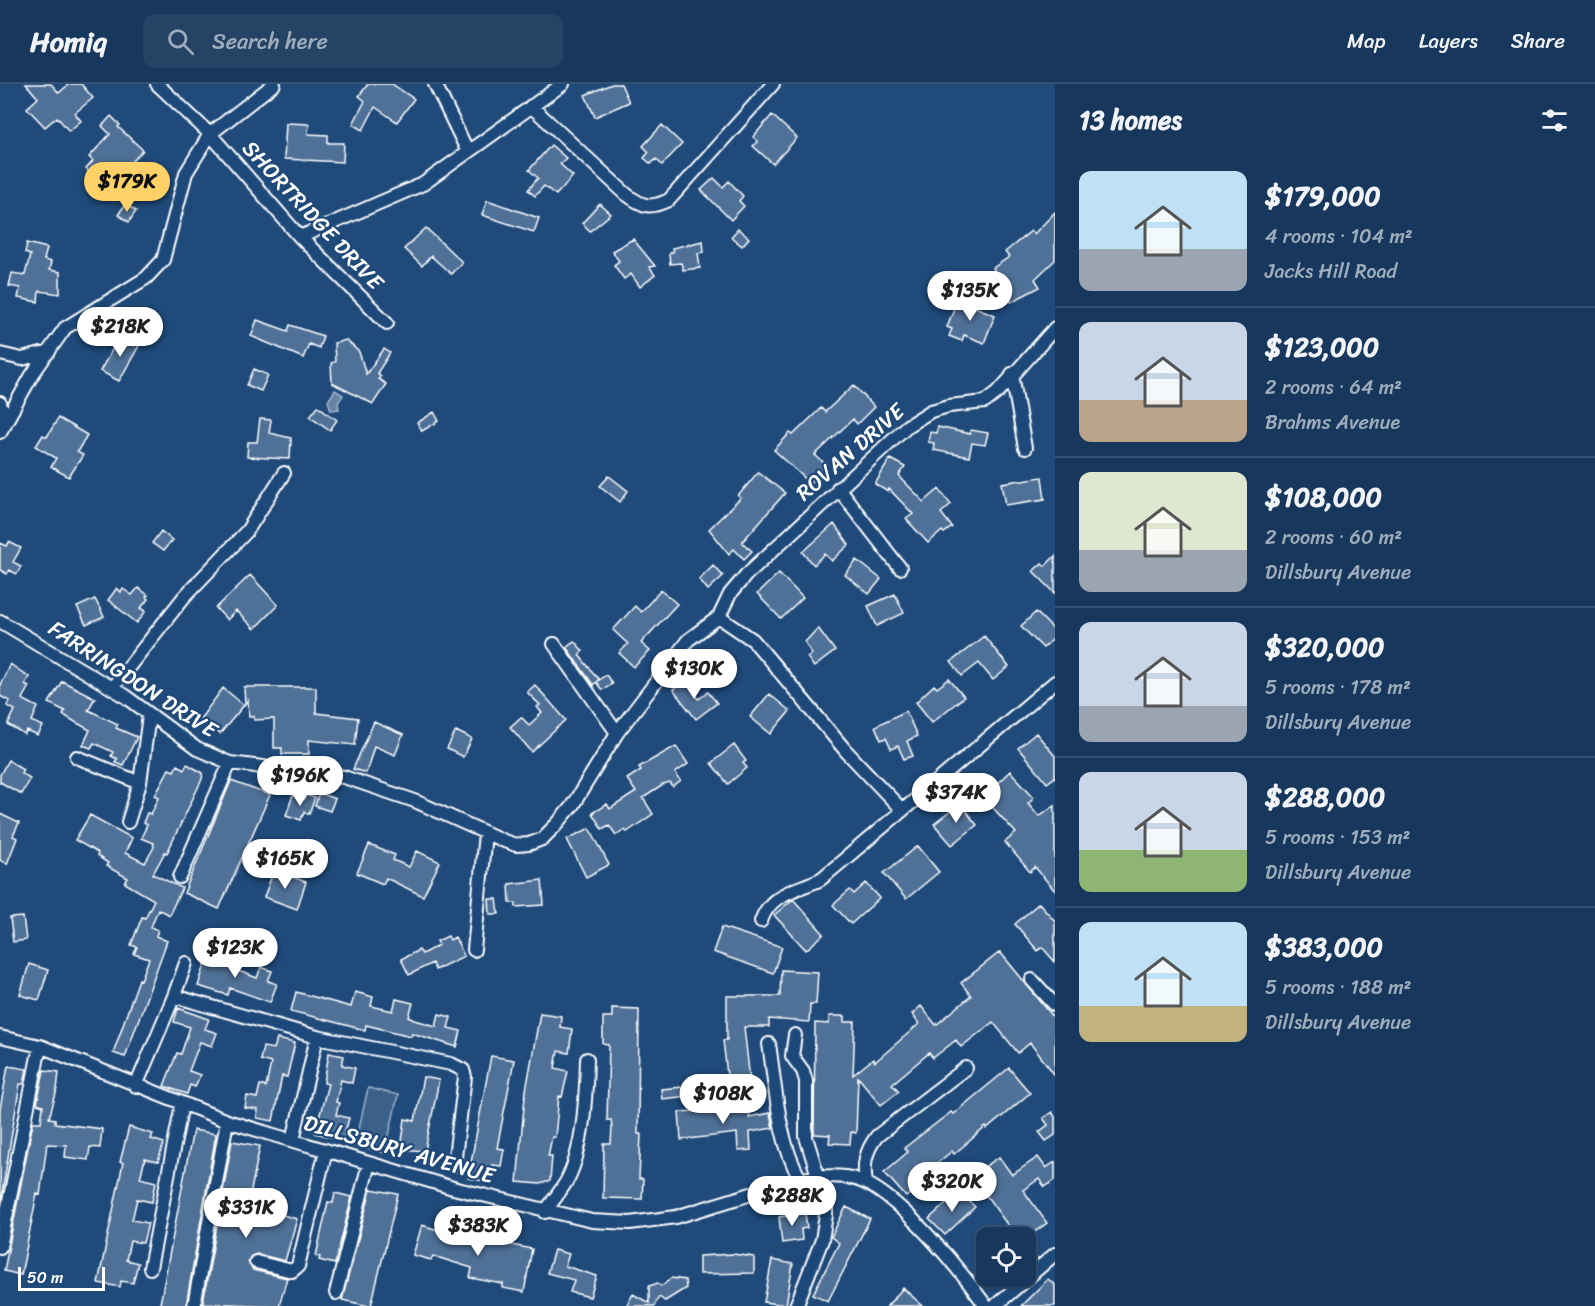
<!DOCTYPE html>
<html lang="en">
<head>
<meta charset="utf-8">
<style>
	body { margin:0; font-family:Sriracha,sans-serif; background:#244365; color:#f1f3f6; height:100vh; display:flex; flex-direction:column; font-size:22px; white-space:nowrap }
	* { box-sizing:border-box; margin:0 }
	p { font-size:20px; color:#9eacbb }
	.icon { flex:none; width:33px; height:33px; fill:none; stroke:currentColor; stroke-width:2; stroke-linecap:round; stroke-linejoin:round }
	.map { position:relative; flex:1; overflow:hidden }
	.sheet { display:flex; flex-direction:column; background:#17385c; width:540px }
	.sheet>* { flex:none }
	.buttons { position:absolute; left:976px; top:1143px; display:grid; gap:12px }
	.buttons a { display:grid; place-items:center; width:60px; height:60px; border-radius:12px; background:#17385c; box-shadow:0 2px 4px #0004,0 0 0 2px #365272; font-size:30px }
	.scale { position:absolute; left:18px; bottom:15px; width:87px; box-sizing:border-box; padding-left:6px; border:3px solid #fff; border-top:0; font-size:16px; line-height:21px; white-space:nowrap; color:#fff; -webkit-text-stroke:4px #1f4a7a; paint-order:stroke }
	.price { position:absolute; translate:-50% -51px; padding:0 14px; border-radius:21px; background:#fff; color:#222; font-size:20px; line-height:39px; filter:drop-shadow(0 2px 3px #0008) }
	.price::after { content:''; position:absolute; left:50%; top:36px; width:18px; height:14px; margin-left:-9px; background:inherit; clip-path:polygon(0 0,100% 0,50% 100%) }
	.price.selected { background:#ffd166; color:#111 }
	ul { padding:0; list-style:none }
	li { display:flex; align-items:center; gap:18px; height:150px; padding:0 24px }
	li+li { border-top:2px solid #365272 }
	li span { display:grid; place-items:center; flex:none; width:168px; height:120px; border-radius:12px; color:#555 }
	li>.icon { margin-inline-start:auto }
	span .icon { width:72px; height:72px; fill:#fffc; stroke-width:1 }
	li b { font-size:26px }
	h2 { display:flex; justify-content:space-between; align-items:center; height:72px; padding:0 24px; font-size:26px }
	header { display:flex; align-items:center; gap:36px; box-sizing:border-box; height:84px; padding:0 30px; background:#17385c; border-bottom:2px solid #365272 }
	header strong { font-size:28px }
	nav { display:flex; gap:33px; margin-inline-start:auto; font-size:21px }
	.search { width:420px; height:54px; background:#244365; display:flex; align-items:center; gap:15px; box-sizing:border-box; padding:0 21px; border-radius:12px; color:#9eacbb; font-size:22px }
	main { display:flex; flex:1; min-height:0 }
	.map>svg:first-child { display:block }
	.green { fill:#3c618b; stroke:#9eb0c5; stroke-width:1.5 }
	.water { fill:#6583a4; stroke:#a3b5c8; stroke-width:1.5 }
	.building { fill:#507197; stroke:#fff; stroke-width:1.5 }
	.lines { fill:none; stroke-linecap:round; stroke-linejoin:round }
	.minor-casing { stroke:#fff; stroke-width:16 }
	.minor { stroke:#1f4a7a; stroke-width:12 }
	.labels { text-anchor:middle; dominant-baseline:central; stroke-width:4.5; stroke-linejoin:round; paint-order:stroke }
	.street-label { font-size:22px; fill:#fff; stroke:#1f4a7a }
</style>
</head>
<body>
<header>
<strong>Homiq</strong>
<div class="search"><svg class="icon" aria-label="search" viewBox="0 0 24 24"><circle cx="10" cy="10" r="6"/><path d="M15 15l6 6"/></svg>Search here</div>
<nav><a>Map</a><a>Layers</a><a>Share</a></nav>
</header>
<main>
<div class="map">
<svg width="1055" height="1222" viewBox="0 0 1055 1222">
	<rect width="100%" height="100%" fill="#1f4a7a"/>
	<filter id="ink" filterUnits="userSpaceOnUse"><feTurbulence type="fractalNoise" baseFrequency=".0167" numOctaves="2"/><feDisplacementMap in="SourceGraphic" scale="12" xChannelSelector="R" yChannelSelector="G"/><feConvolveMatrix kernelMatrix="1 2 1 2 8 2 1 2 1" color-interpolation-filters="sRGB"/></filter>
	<g filter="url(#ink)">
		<!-- green -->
		<path class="green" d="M368,1004L398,1011L385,1069L355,1062Z"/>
		<!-- water -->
		<path class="water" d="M335,306L343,311L338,319L339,325L331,326L328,317Z"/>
		<!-- building -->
		<path class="building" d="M26,0H51L59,9L69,0H81L93,14L75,29L81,37L69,47L57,33L45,43L27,24L38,14Z
			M368,0H392L414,15L397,38L375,23L363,46L353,40L365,17L359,12Z
			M612,0H621L629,18L595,33L585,11Z
			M772,31L797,54L773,80L753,62L758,57L753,53Z
			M111,32L120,41L118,43L143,66L108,104L86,85L93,77L89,73L110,50L102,42Z
			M286,39L309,40L308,50L328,51V59H344L343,78L284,75Z
			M662,41L682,60L662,81L656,75L651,80L644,74L649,68L643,62Z
			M551,61L566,74L560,80L573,92L556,111L544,102L535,112L528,106L538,94L529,86Z
			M714,94L723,103L729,97L743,112L739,117L744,122L731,136L701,106Z
			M487,116L539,134L534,148L482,131Z
			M125,120L136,127L129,138L118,131Z
			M600,120L611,130L590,147L582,139Z
			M1055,128V176L1035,195L1040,203L1011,218L993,184L1009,173L1005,168L1031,147L1034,150Z
			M426,144L462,178L451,190L431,172L422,182L404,165Z
			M738,145L749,154L742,162L731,153Z
			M633,155L655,182L649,183L655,191L640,203L631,190L624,195L614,181L619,177L612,167Z
			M703,157L704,168L698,169L700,184L683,186L681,179L670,180L669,169L673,168L672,164Z
			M27,159L47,164L44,176L51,178L49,186L60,188V210L39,207L38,218L18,214L20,204L9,202L12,189L25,191L30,171L25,169Z
			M957,216L995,231L984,259L964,251L962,257L949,252L952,245L947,243Z
			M257,236L288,247L290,241L323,252L319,264L309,260L303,274L251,252Z
			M121,250L140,260L119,297L100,287Z
			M346,256L359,268L366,290L384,265L390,269L377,289L381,292L378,295L386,300L373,320L332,299L331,279L335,278L334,259Z
			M254,285L268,291L261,307L247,301Z
			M854,301L874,323L857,340L853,335L815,371L826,381L810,399L774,366L790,349L793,351L821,324L825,328Z
			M318,322L337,336L330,346L310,332Z
			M434,328L439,337L422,347L417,339Z
			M58,334L87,351L77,368L83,371L69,393L51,383L56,374L36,362L43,351L47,353Z
			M260,335L271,336L269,349L291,354L290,375L247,373L248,358H257Z
			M938,343L970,350L971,346L988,349L985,361L972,359L969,373L933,366L934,359L928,358L930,348L936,349Z
			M890,375L905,383L899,392L924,418L939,405L951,420L941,429L952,443L944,449L942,447L928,459L906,435L913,430L889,405L888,408L875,400Z
			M758,388L785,409L742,458L752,467L744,475L734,465L729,470L709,445L741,414L738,412Z
			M609,392L628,407L620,418L600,402Z
			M1042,393L1045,415L1006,421L1002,399Z
			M834,440L849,461L832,477L825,470L814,481L803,468Z
			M161,447L172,456L163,467L152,459Z
			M9,458L21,464L13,478L21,482L17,490L9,486L7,490L0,486V459L7,462Z
			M1055,472V509L1033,487L1042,479L1045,482Z
			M857,476L881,495L869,510L845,491Z
			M713,481L723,492L708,506L699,495Z
			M779,489L803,514L781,535L757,510Z
			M250,491L278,521L254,545L236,527L227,536L216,524Z
			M117,504L121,508L123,505L132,511L138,504L148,511L146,513L148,515L141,524L146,527L137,539L108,516Z
			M661,506L677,520L641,559L650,567L634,583L619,569L628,560L613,546L635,522L641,528Z
			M895,510L904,529L877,542L868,522Z
			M95,515L104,533L86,541L77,523Z
			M1036,528L1055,547V553L1043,564L1021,542Z
			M818,544L835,567L814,583L807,573L812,570L805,558Z
			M984,552L1009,583L993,596L979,579L962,592L951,578Z
			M574,557L583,567L579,571L599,596L597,597L606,591L612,599L602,606L596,598L593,601L591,598L566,563Z
			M10,580L29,593L25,600L29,602L22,615L38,623L32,637L43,642L38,652L27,647L25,651L8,641L15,626L7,622L10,617L0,612V601Z
			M949,595L964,613L932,638L916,618L934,601L937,604Z
			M62,597L95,614L88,626L118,640L116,644L137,653L123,681L115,678L117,675L111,672L113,668L94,659L91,664L83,661L90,646L70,635L63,630L65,627L49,619Z
			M685,597L699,615L708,608L717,619L696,635L673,606Z
			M535,601L566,636L532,668L510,643L521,633L529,641L542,629L537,623L540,621L527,608Z
			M244,603H316V629L358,634L355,661L309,656V670H282V664H274V635L254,636V632H249L248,616L245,620Z
			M223,604L244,621L220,650L200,635Z
			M769,610L790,627L771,650L750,633Z
			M906,627L917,652L907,657L913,672L904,675L898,662L891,665L886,654L881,656L875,642Z
			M374,638L403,651L395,671L374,662L366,689L353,685Z
			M456,647L472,655L463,673L447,665Z
			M1036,649L1055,672V693L1047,699L1018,664Z
			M734,661L746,677L743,679L747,684L728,700L711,679Z
			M676,662L688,680L675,689L681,697L673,703L670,699L663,701L643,714L653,730L627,748L625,745L616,751L609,741L602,745L592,729L607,720L610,725L636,708L627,695L641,686L639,683Z
			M8,676L23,685L21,689L30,694L21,710L0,698V691Z
			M187,680L203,689L202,695L167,769L165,768L153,790L182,804L169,831L158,825L151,843L158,846L156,852L167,857L125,973L113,969L139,895L141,896L149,875L134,870L137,863L131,861L142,833L145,834L154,816L125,799L128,794L106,782L108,779L97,772L98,769L75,756L90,731L132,754L125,769L145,779L154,763L153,759L141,754L147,741L143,739L147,729L151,730L159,713L155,711L169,685L174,687L177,681L184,685Z
			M1010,687L1034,713L1028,719L1039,732L1055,721V807L1035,783L1030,788L1005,758L1016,749L983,713Z
			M231,697L270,711L219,825L184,809Z
			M319,709L335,715L330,727L315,722Z
			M293,711L304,716L306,711L315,714L309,730L304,728L301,736L286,731Z
			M960,720L977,741L952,761L934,740Z
			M0,730L19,739L13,752L17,754L7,780L0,776Z
			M590,744L609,781L586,793L567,755Z
			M369,761L395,771L393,776L409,783L417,767L440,778L423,812L386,794L383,800L357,789Z
			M918,762L939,788L906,815L884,789Z
			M274,786L306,798L297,825L264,813Z
			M542,796L544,821L516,823V819H510L509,800Z
			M866,799L880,814L851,840L833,821L850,806L854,810Z
			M489,815H497L499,830H490Z
			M793,815L824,850L806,866L774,831Z
			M1039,819L1055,837V878L1042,863L1038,867L1015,840Z
			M23,833L26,856L13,858L10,834Z
			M722,843L782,863L773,889L713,868Z
			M448,852L450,856L455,853L464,872L435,886L432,879L409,891L401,875L419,866L422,870L439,861L437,857Z
			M209,868L238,879L236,886L257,894L261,883L272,887L268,897L277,900L270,918L230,904L228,911L198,902Z
			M1000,868L1055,935V991L1030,959L1018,969L993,938L961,963L956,956L933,974L929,969L892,1000L899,1007L881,1021L858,993L856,1049L851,1048L850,1060L829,1059L830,1051L814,1050L815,939L829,940V932H845V938H855L853,991L873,975L875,978L919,940L912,930L921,922L936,941L971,912L961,899Z
			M29,880L48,886L39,916L20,911Z
			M781,886L818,888L816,920H810L809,938L769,935V943H744L751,1005L662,1015L661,1005L728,999L723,956H727V912H780Z
			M296,908L351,923L355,908L373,913L371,922L393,927L396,915L413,919L409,933L415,936L436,942L439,930L451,933L448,944L461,947L457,963L412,949L411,952L366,941L365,946L291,927Z
			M178,924L209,935L205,945L217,949L212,962L200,958L189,987L200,991L195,1003L190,1001L187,1010L164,1002L177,969L181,970L190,943L174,938Z
			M612,924L639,925L638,1050H641L639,1095H643L642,1115L603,1114L604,1060H611L612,1042L611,1036H607L609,961L603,960V933H612Z
			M540,929L561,932L560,943L572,945L569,969L558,967L555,984L568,987L562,1013L559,1012L555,1053H552L548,1072H552L550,1097L540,1100L517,1098L525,1012Z
			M277,955L295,959L287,993L282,992L273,1037L257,1034L258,1026L245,1024L247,1012L257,1014L260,1001L266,1003L271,979L260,976L263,963L274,965Z
			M329,969L344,972L342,981L355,984L352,999L341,996L336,1018L339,1019L336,1031L349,1034L343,1056L315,1049L328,1000L324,999Z
			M491,972L514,976L497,1064L504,1065L501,1082L492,1081L489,1098L468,1094Z
			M8,982L27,985L24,1000H20L0,1121V1025Z
			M1009,984L1030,1009L987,1045L986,1043L954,1070L952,1067L920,1093L924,1098L906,1113L884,1088L908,1068L904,1064L951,1028L953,1030Z
			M44,986L59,988L57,1006L49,1034L55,1035V1039L102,1045L100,1064L90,1063L88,1076L65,1073L66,1061L47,1060L40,1111L37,1110L21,1191L4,1187L33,1038H41L43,1022L37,1020Z
			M423,993L439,996L425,1067L401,1065L405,1035L415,1037Z
			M749,1024V1033L770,1029L773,1044L750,1048L751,1066L738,1067L737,1049L681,1056L679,1028Z
			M1052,1028L1055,1033V1051L1046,1057L1039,1048L1048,1041L1043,1034Z
			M129,1043L153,1050L151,1055L164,1059L158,1078L145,1075L140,1094L156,1098L152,1118L137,1115L132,1136L148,1139L143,1159L130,1157L126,1176L138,1179L133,1199L121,1197L120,1203L98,1199L123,1079L120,1078Z
			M193,1046L216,1050L186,1222H168L160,1220Z
			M232,1057L260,1062L248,1121L297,1135L285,1177L257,1170L251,1172L248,1177L253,1186L287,1194L279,1222L203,1219Z
			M999,1073L1012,1091L1038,1073L1046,1084L1055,1078V1096L1045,1103L1039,1095L1023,1106L1047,1139L1026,1154H1017L972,1092Z
			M371,1105L398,1110L371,1222H369L342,1216Z
			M959,1107L975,1123L945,1151L929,1135Z
			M335,1109L352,1113L335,1180L319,1176L320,1173L316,1172L328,1118L333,1119Z
			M846,1123L870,1135L828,1217L813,1210L839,1159L831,1153Z
			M805,1129L807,1144L801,1145L802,1156L782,1159L779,1133Z
			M422,1141L441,1147L442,1143L451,1146L450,1149L477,1157V1154L532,1165L524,1208L503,1204V1200L470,1194L472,1184L433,1172L431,1176L413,1171Z
			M554,1166L569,1170L565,1182L597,1192L590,1213L570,1208L574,1196L547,1189Z
			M733,1170L754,1173V1189L699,1190V1172Z
			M772,1176L793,1180L786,1221L764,1218Z
			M671,1194L685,1196L686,1204L665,1217L659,1213L654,1222H626L633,1210L649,1219V1202L658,1199L661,1202Z
			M1048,1195L1055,1201V1222H1021Z
			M903,1204L923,1222H887Z"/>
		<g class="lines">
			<defs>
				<path id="minor" d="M157,0L210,50L300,153L387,239
					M435,0L468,68
					M531,22L626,110C643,123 650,125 669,116L773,0
					M300,153L423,100L563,0
					M0,270L22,275L49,268
					M1012,290L1025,364
					M0,319L5,340
					M0,348L32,291L65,244L146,194L163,176L186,89L210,50L274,0
					M838,404L900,484
					M719,533L753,556L846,667L902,726
					M0,537L125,612L197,665L230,679L344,693L415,717L504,757L516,761L529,760L542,755L557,740L572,722L617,649L688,556L719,533L730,510L746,491L907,342L931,327L949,322L985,318L998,308L1055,244
					M554,560L617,649
					M112,604L184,513L247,447L284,389
					M77,673L140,699
					M128,738L140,699L149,631
					M180,793L230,679
					M761,837C771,808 796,807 821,795L1055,598
					M474,866L485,749
					M1032,896L1055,921
					M174,912L186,879
					M795,951L792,972L803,987L806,997V1053L826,1118V1131L822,1156L796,1222
					M0,953L40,962L227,1037L453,1104L592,1137L630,1139L676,1133L800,1095C817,1093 838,1090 855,1095C896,1106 961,1187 986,1222
					M769,960C776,1005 778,1056 800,1095
					M136,1002L174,912L317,953L451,980L463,986L465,993L454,1081
					M293,1056L317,953
					M866,1099C863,1080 865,1068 877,1052L966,984
					M545,1128C552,1118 560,1108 566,1098C584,1067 586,1009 587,975
					M0,1163L40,962
					M256,1178L292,1187L298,1182L326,1066
					M150,1184L182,1020
					M336,1209L369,1079
					M194,1222L227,1037
					M995,1222L1055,1170"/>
			</defs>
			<!-- minor casing -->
			<use href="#minor" class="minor-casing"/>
			<!-- minor -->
			<use href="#minor" class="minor"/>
		</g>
	</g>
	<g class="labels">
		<!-- street labels -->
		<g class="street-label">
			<text transform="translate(313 131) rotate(47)">SHORTRIDGE DRIVE</text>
			<text transform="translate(850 368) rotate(-41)">ROVAN DRIVE</text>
			<text transform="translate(133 595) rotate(33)">FARRINGDON DRIVE</text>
			<text transform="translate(399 1065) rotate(16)">DILLSBURY AVENUE</text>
		</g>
	</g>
</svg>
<div class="buttons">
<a><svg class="icon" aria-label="locate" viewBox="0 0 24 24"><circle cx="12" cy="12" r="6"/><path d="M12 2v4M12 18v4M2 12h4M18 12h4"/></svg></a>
</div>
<div class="scale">50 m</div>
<b class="price selected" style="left:127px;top:129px">$179K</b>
<b class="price" style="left:970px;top:238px">$135K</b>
<b class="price" style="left:120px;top:274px">$218K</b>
<b class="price" style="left:694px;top:616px">$130K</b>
<b class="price" style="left:300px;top:723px">$196K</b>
<b class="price" style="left:956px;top:740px">$374K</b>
<b class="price" style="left:285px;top:806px">$165K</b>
<b class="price" style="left:235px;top:895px">$123K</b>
<b class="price" style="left:723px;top:1041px">$108K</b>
<b class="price" style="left:952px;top:1129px">$320K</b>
<b class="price" style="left:792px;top:1143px">$288K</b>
<b class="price" style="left:246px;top:1155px">$331K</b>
<b class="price" style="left:478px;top:1173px">$383K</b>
</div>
<section class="sheet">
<h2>13 homes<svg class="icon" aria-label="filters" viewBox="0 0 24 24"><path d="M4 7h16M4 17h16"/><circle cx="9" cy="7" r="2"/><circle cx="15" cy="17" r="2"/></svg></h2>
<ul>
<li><span style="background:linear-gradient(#bfe0f5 65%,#9aa5b1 0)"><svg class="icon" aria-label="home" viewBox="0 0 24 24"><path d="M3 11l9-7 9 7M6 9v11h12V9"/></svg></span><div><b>$179,000</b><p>4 rooms · 104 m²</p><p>Jacks Hill Road</p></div></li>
<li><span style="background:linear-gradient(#c9d6e8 65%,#b9a48a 0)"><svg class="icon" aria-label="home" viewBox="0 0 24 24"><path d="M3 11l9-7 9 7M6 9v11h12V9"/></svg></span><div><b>$123,000</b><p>2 rooms · 64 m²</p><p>Brahms Avenue</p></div></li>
<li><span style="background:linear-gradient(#dfe7d0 65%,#9aa5b1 0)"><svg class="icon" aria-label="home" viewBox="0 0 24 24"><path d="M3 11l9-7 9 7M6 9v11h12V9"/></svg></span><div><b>$108,000</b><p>2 rooms · 60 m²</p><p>Dillsbury Avenue</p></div></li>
<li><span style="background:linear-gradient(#c9d6e8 70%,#9aa5b1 0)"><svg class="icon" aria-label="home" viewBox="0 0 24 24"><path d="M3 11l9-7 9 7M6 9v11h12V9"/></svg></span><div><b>$320,000</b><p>5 rooms · 178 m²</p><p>Dillsbury Avenue</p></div></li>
<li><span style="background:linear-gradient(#c9d6e8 65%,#8fb573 0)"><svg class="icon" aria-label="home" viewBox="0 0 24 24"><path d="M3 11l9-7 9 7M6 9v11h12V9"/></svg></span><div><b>$288,000</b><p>5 rooms · 153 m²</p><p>Dillsbury Avenue</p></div></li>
<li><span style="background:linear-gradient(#bfe0f5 70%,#c2b280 0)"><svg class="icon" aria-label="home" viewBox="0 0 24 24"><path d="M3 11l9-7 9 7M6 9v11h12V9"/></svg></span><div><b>$383,000</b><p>5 rooms · 188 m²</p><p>Dillsbury Avenue</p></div></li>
</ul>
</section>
</main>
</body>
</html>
